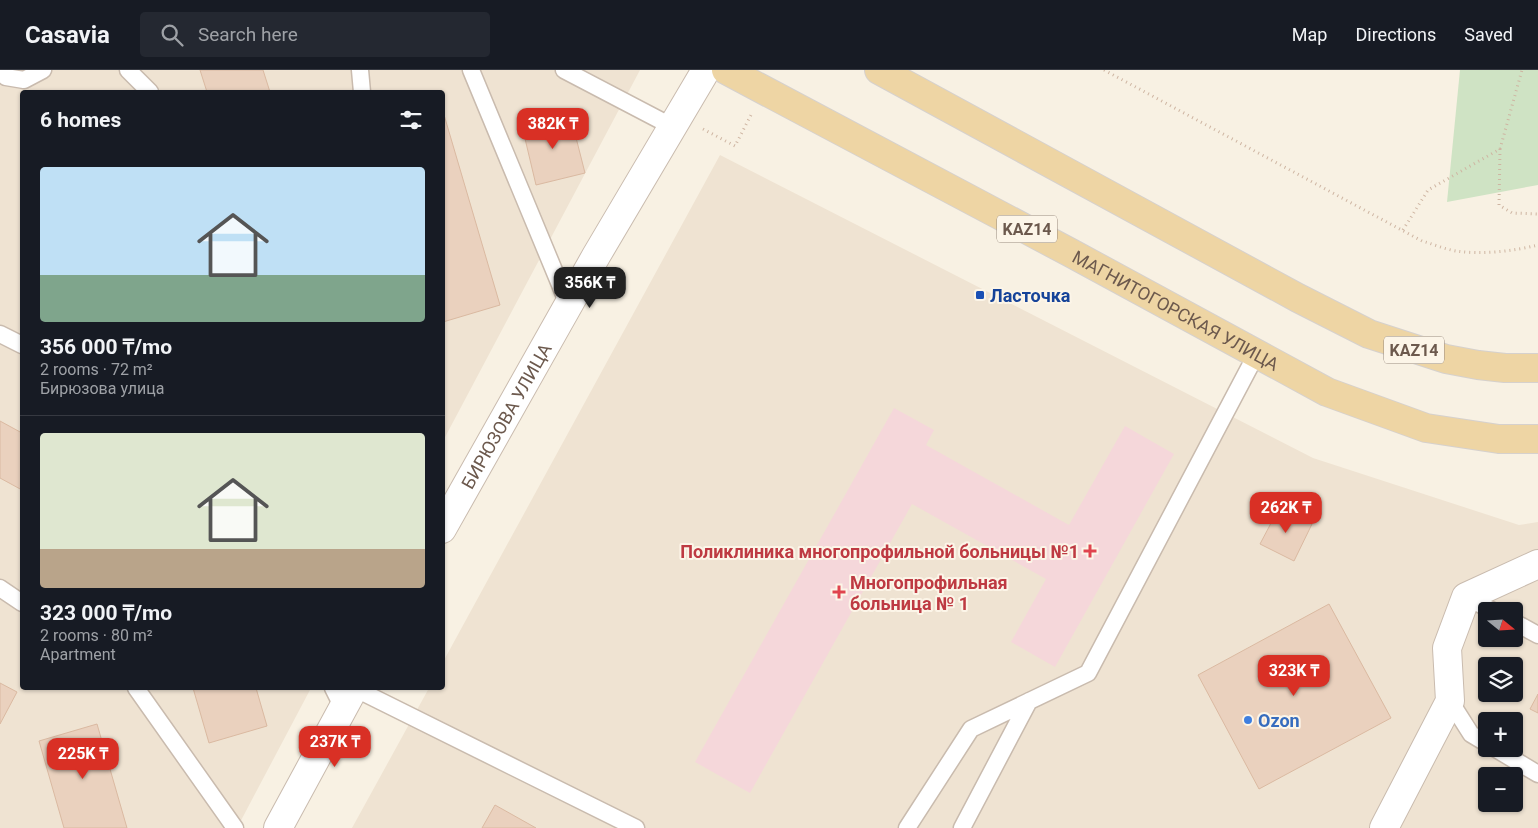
<!DOCTYPE html>
<html lang="en">
<head>
<meta charset="utf-8">
<style>
	body { margin:0; font-family:Roboto,sans-serif; background:#242831; color:#f1f3f6; height:100vh; display:flex; flex-direction:column; font-size:19px; white-space:nowrap }
	* { box-sizing:border-box; margin:0 }
	p { font-size:16px; color:#9ea1a6 }
	.icon { flex:none; width:28px; height:28px; fill:none; stroke:currentColor; stroke-width:2; stroke-linecap:round; stroke-linejoin:round }
	.map { position:relative; flex:1; overflow:hidden }
	.details { position:absolute; left:20px; top:20px; width:425px; height:600px; display:flex; flex-direction:column; background:#171b24; border-radius:5px; box-shadow:0 1px 4px #0004 }
	.details>* { flex:none }
	.needle { width:32px; rotate:108deg }
	.controls { position:absolute; left:1478px; top:532px; display:grid; gap:10px }
	.controls a { display:grid; place-items:center; width:45px; height:45px; border-radius:5px; background:#171b24; box-shadow:0 1px 4px #0004; font-size:25px }
	.price { position:absolute; translate:-50% -42px; padding:0 11px; border-radius:10px; background:#d93025; color:#fff; font-size:16px; line-height:32px; filter:drop-shadow(0 1px 2px #0008) }
	.price::after { content:''; position:absolute; left:50%; top:30px; width:15px; height:11px; margin-left:-8px; background:inherit; clip-path:polygon(0 0,100% 0,50% 100%) }
	.price.current { background:#222; color:#fff }
	ul { padding:0; list-style:none }
	li { display:grid; align-content:center; gap:10px; height:265px; padding:0 20px }
	li+li { border-top:1px solid #363941 }
	li span { display:grid; place-items:center; height:155px; border-radius:5px; color:#555 }
	li>.icon { margin-inline-start:auto }
	span .icon { width:90px; height:90px; fill:#fffc; stroke-width:1 }
	li b { font-size:21px }
	h2 { display:flex; justify-content:space-between; align-items:center; height:60px; padding:0 20px; font-size:21px }
	header { display:flex; align-items:center; gap:30px; box-sizing:border-box; height:70px; padding:0 25px; background:#171b24; border-bottom:1px solid #363941 }
	header strong { font-size:24px }
	nav { display:flex; gap:28px; margin-inline-start:auto; font-size:18px }
	.search { width:350px; height:45px; background:#242831; display:flex; align-items:center; gap:12px; box-sizing:border-box; padding:0 18px; border-radius:5px; color:#9ea1a6; font-size:19px }
	.map>svg:first-child { display:block }
	.residential { fill:#efe3d2; fill-rule:evenodd }
	.medical { fill:#f5d7da }
	.green { fill:#cfe3c4 }
	.building { fill:#ead1be; stroke:#dab9a1 }
	.lines { fill:none; stroke-linecap:round; stroke-linejoin:round }
	.service-casing { stroke:#c9bbae; stroke-width:19 }
	.minor-casing { stroke:#c9bbae; stroke-width:30 }
	.tertiary-casing { stroke:#c9bbae; stroke-width:30 }
	.primary-casing { stroke:#d6d1cd; stroke-width:30 }
	.path { stroke:#ceb5a2; stroke-width:3; stroke-dasharray:1 4; stroke-linecap:butt }
	.service { stroke:#fff; stroke-width:16 }
	.minor { stroke:#fff; stroke-width:28 }
	.tertiary { stroke:#fff; stroke-width:28 }
	.primary { stroke:#eed5a4; stroke-width:28 }
	.transit-dot { fill:#1a4fb4; stroke:#fcf5e8; stroke-width:2 }
	.health-dot { fill:#e0444e; stroke:#fcf5e8; stroke-width:2 }
	.shop-dot { fill:#3f7fe0; stroke:#fcf5e8; stroke-width:2 }
	.labels { text-anchor:middle; dominant-baseline:central; stroke-width:4; stroke-linejoin:round; paint-order:stroke }
	.shield { fill:#fcf5e8; stroke:#97887c; stroke-width:1 }
	.shield-label { font-size:16px; font-weight:bold; fill:#6c594d }
	.transit-label { font-size:18px; font-weight:bold; fill:#164399; stroke:#fcf5e8; text-anchor:start }
	.street-label { font-size:18px; fill:#6c594d; stroke:#fcf5e8 }
	.health-label { font-size:18px; font-weight:bold; fill:#be3a42; stroke:#fcf5e8; text-anchor:end }
	.shop-label { font-size:18px; font-weight:bold; fill:#366cbe; stroke:#fcf5e8; text-anchor:start }
</style>
</head>
<body>
<header>
<strong>Casavia</strong>
<div class="search"><svg class="icon" aria-label="search" viewBox="0 0 24 24"><circle cx="10" cy="10" r="6"/><path d="M15 15l6 6"/></svg>Search here</div>
<nav><a>Map</a><a>Directions</a><a>Saved</a></nav>
</header>
<div class="map">
<svg width="1538" height="758" viewBox="0 0 1538 758">
	<rect width="100%" height="100%" fill="#f8f1e3"/>
	<!-- residential -->
	<path class="residential" d="M0,0H640L443,371L442,22H22V618H311L237,758H0Z
		M720,85L1313,388L1519,455L1538,452V758H352L429,618H442L443,592ZM1486,541H1514V569H1486ZM1486,596H1514V624H1486ZM1486,651H1514V679H1486ZM1486,706H1514V734H1486Z"/>
	<!-- medical -->
	<path class="medical" d="M894,338L934,360L926,375L1069,455L1125,356L1174,384L1055,597L1011,572L1046,509L912,434L750,723L695,692Z"/>
	<!-- green -->
	<path class="green" d="M1460,0H1538V115L1447,132Z"/>
	<!-- building -->
	<path class="building" d="M200,0H263L270,22H207Z
		M442,38L500,235L443,252H442Z
		M570,44L585,103L536,115L522,56Z
		M0,351L22,363V420L0,408Z
		M1279,438L1312,454L1294,491L1260,474Z
		M1329,534L1391,648L1259,719L1198,605Z
		M0,613L17,622L0,654Z
		M193,618H256L267,656L209,673Z
		M1538,624V643L1530,639Z
		M97,654L127,758H64L39,671Z
		M495,735L536,758H482Z"/>
	<g class="lines">
		<defs>
			<path id="service" d="M128,0L150,22
				M360,0L362,22
				M471,0L568,234
				M564,0L673,57
				M0,3L6,7L24,10L43,0
				M0,264L22,275
				M0,518L22,533
				M1466,527L1493,541
				M1514,552L1538,565
				M136,618L235,758
				M333,618L343,638
				M354,618L636,758
				M1450,631L1471,664L1486,673
				M1496,679L1538,704
				M907,758L971,659L1088,603L1257,283
				M962,758L1029,631"/>
			<path id="minor" d="M1384,758L1450,631L1447,578L1466,527L1538,494"/>
			<g id="tertiary">
				<path id="s1" d="M442,459L596,186L706,0"/>
				<path d="M278,758L354,618"/>
			</g>
			<g id="primary">
				<path id="s2" d="M726,0L1071,183L1327,322L1426,358L1499,369H1538"/>
				<path d="M879,0L1298,228L1369,264L1446,289L1478,295L1505,298H1538"/>
			</g>
		</defs>
		<!-- service casing -->
		<use href="#service" class="service-casing"/>
		<!-- minor casing -->
		<use href="#minor" class="minor-casing"/>
		<!-- tertiary casing -->
		<use href="#tertiary" class="tertiary-casing"/>
		<!-- primary casing -->
		<use href="#primary" class="primary-casing"/>
		<!-- path -->
		<path class="path" d="M1104,0L1422,171C1433,174 1444,179 1456,181C1481,185 1514,181 1538,175
			M703,59L735,76L752,43
			M1500,79L1522,0
			M1403,160L1428,120L1500,79L1499,135L1512,143L1538,144"/>
		<!-- service -->
		<use href="#service" class="service"/>
		<!-- minor -->
		<use href="#minor" class="minor"/>
		<!-- tertiary -->
		<use href="#tertiary" class="tertiary"/>
		<!-- primary -->
		<use href="#primary" class="primary"/>
	</g>
	<!-- markers -->
	<rect class="transit-dot" x="975" y="220" width="10" height="10" rx="2.5"/>
	<g class="health-dot">
		<path d="M1087.5 473.5h5v5h5v5h-5v5h-5v-5h-5v-5h5z"/>
		<path d="M836.5 514.5h5v5h5v5h-5v5h-5v-5h-5v-5h5z"/>
	</g>
	<circle class="shop-dot" cx="1248" cy="650" r="5"/>
	<g class="labels">
		<!-- shield labels -->
		<g class="shield">
			<rect x="997" y="145.5" width="60" height="27" rx="4"/>
			<rect x="1384" y="266.5" width="60" height="27" rx="4"/>
		</g>
		<g class="shield-label">
			<text x="1027" y="159">KAZ14</text>
			<text x="1414" y="280">KAZ14</text>
		</g>
		<!-- transit labels -->
		<g class="transit-label">
			<text x="990" y="225">Ласточка</text>
		</g>
		<!-- street labels -->
		<g class="street-label">
			<text stroke="none"><textPath href="#s2" startOffset="510">МАГНИТОГОРСКАЯ УЛИЦА</textPath></text>
			<text stroke="none"><textPath href="#s1" startOffset="130">БИРЮЗОВА УЛИЦА</textPath></text>
		</g>
		<!-- health labels -->
		<g class="health-label">
			<text x="1079" y="481">Поликлиника многопрофильной больницы №1</text>
			<text x="850" y="512" text-anchor="start">Многопрофильная<tspan x="850" dy="21">больница № 1</tspan></text>
		</g>
		<!-- shop labels -->
		<g class="shop-label">
			<text x="1258" y="650">Ozon</text>
		</g>
	</g>
</svg>
<div class="controls">
<a><svg class="needle" viewBox="-14 -14 28 28"><path d="M0-13l5 13h-10z" fill="#e53935"/><path d="M0 13l5-13h-10z" fill="#9ea1a6"/></svg></a>
<a><svg class="icon" aria-label="layers" viewBox="0 0 24 24"><path d="M12 4l9 5-9 5-9-5zM3 14l9 5 9-5"/></svg></a>
<a>+</a>
<a>−</a>
</div>
<b class="price" style="left:553px;top:80px">382K ₸</b>
<b class="price current" style="left:590px;top:239px">356K ₸</b>
<b class="price" style="left:1286px;top:464px">262K ₸</b>
<b class="price" style="left:1294px;top:627px">323K ₸</b>
<b class="price" style="left:335px;top:698px">237K ₸</b>
<b class="price" style="left:83px;top:710px">225K ₸</b>
<section class="details">
<h2>6 homes<svg class="icon" aria-label="filters" viewBox="0 0 24 24"><path d="M4 7h16M4 17h16"/><circle cx="9" cy="7" r="2"/><circle cx="15" cy="17" r="2"/></svg></h2>
<ul>
<li><span style="background:linear-gradient(#bfe0f5 70%,#7fa58c 0)"><svg class="icon" aria-label="home" viewBox="0 0 24 24"><path d="M3 11l9-7 9 7M6 9v11h12V9"/></svg></span><div><b>356 000 ₸/mo</b><p>2 rooms · 72 m²</p><p>Бирюзова улица</p></div></li>
<li><span style="background:linear-gradient(#dfe7d0 75%,#b9a48a 0)"><svg class="icon" aria-label="home" viewBox="0 0 24 24"><path d="M3 11l9-7 9 7M6 9v11h12V9"/></svg></span><div><b>323 000 ₸/mo</b><p>2 rooms · 80 m²</p><p>Apartment</p></div></li>
</ul>
</section>
</div>
</body>
</html>
